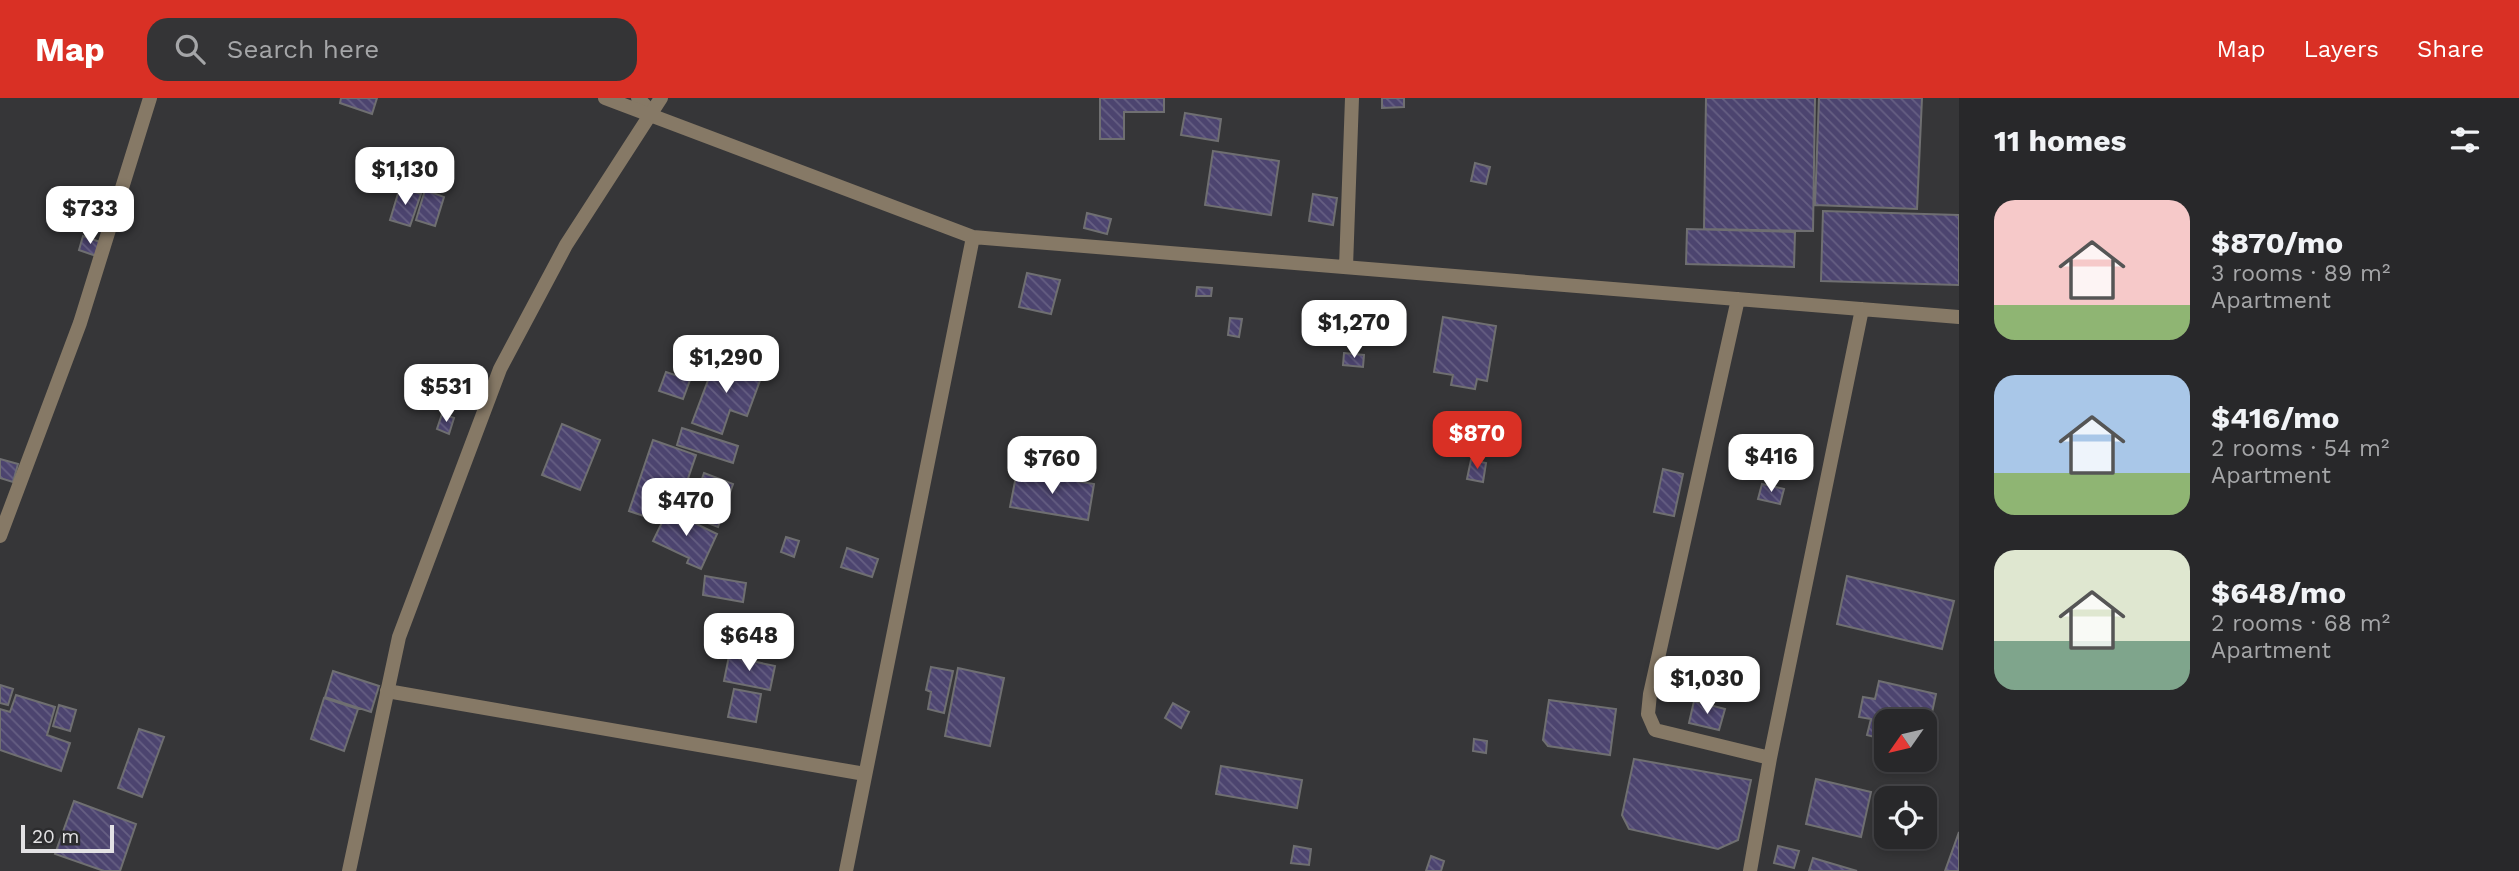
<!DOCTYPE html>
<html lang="en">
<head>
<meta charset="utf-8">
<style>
	body { margin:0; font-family:"Work Sans",sans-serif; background:#343436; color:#f1f3f6; height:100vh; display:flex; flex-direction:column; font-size:26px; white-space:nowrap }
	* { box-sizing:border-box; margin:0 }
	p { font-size:23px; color:#a5a6a8 }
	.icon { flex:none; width:38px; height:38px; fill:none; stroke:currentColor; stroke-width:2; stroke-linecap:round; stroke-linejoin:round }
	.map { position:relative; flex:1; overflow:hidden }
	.sheet { display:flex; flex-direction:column; background:#28282a; width:560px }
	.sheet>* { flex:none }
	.needle { width:46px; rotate:236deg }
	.buttons { position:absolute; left:1874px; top:611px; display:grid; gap:14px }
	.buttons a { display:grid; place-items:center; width:63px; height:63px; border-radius:14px; background:#28282a; box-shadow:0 4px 10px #0003,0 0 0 2px #444447; font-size:35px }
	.scale { position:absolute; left:21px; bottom:18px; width:93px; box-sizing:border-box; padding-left:7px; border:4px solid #e3e2e4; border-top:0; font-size:19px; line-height:24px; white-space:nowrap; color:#e3e2e4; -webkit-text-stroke:5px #2c2c2e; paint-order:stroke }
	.price { position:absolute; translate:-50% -60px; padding:0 16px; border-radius:14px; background:#fff; color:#222; font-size:23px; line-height:46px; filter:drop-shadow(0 2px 4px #0008) }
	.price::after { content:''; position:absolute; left:50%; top:42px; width:21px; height:16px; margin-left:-10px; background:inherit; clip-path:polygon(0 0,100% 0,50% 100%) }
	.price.current { background:#d93025; color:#fff }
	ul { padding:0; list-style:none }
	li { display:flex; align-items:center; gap:21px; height:175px; padding:0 35px }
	li span { display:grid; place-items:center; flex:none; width:196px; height:140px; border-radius:21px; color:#555 }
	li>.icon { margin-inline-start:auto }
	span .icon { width:84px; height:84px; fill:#fffc; stroke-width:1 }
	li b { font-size:30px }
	h2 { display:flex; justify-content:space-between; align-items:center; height:84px; padding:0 35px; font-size:30px }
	header { display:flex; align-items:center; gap:42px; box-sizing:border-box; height:98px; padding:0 35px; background:#d93025; color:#fff }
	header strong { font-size:33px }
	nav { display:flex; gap:38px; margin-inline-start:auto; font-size:24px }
	.search { width:490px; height:63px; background:#343436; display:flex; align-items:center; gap:18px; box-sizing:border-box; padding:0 24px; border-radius:21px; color:#a5a6a8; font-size:26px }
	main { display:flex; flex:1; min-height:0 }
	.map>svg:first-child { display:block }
	.building { fill:url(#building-back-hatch); stroke:#6f6f71; stroke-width:2 }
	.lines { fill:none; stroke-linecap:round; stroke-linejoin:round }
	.service { stroke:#867966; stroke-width:14 }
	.minor { stroke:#867966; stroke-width:14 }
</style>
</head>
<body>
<header>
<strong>Map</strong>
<div class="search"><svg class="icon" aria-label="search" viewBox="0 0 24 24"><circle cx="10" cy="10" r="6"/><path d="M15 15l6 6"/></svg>Search here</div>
<nav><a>Map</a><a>Layers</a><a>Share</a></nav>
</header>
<main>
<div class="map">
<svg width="1959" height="773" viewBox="0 0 1959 773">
	<defs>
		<pattern id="building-back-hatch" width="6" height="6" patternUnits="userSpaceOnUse" patternTransform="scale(1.75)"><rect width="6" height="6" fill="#4c446f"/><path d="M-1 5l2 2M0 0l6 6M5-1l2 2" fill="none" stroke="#665f83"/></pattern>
	</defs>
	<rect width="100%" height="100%" fill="#363638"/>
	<!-- building -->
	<path class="building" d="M341,0H377L372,16L340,5Z
		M1100,0H1164V14H1124V41H1100Z
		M1382,0H1404V9L1382,10Z
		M1706,0H1815L1813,133L1704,131Z
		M1819,0H1922L1917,111L1815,107Z
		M1185,15L1221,21L1218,43L1181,37Z
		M1213,53L1279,63L1271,117L1205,107Z
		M363,64L376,67L373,79L361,76Z
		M1475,65L1490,69L1486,86L1471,83Z
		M400,89L421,96L410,128L390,122Z
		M425,92L444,99L435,128L416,122Z
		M1313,96L1337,100L1333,127L1309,123Z
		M1823,113L1959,117V187L1821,183Z
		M1087,115L1111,121L1107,136L1084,130Z
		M1687,131L1795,134L1794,169L1686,166Z
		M83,138L100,144L96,158L79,152Z
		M1027,175L1060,182L1051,216L1019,209Z
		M1197,189L1212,190L1211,198H1196Z
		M1443,219L1496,228L1487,283L1477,281L1475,291L1451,287L1453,277L1434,274Z
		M1230,220L1242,221L1239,239L1228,237Z
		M1344,255L1364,257L1363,269L1343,267Z
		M716,261L762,277L747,318L730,312L722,336L692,325Z
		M666,274L690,282L683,301L659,293Z
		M1469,315L1491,320L1486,339L1465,334Z
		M442,316L454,320L449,336L437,331Z
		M562,326L600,342L580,392L542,377Z
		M682,330L738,348L733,365L677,347Z
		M653,342L696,357L680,404L667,399L659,423L629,413Z
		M0,361L18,366L13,384L0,380Z
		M1471,362L1486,365L1483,384L1467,381Z
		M1663,371L1683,376L1674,418L1654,414Z
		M1017,373L1094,386L1088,422L1010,409Z
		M704,375L733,386L718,429L689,418Z
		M1762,386L1784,391L1780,406L1758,401Z
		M668,412L717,436L701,471L687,465L689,460L653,443Z
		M786,439L799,443L794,459L781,454Z
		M847,450L878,461L872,479L841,469Z
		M705,478L746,485L743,504L703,497Z
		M1847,478L1954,503L1942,551L1837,526Z
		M729,558L775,568L770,592L724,583Z
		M931,569L953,573L944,615L928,611L931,594L926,592Z
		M958,570L1004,580L990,648L945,638Z
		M333,573L379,588L371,614L325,599Z
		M1879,583L1936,596L1925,647V623H1886V642L1867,637L1871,621L1859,619L1863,599L1875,601Z
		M0,587L13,591L8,607L0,605Z
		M734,591L761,596L756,624L728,619Z
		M16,597L55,609L47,637L70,645L61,673L0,652V611L10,614Z
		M324,600L358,611L344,653L311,641Z
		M1549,602L1616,611L1610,657L1548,648L1543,642Z
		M1694,603L1725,611L1719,632L1689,625Z
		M1173,605L1189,614L1181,630L1165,620Z
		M59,607L76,612L70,633L53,628Z
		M139,631L164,639L142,699L118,690Z
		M1474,641L1487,643L1486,655L1473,653Z
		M1634,661L1751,682L1738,742L1718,751L1629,731L1622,717Z
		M1221,668L1302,682L1297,710L1216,696Z
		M1816,681L1871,694L1861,739L1806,726Z
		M74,703L136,726L120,773H104L55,756Z
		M1959,734V773H1945Z
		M1294,748L1311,751L1309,767L1291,765Z
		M1778,748L1799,753L1794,770L1774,765Z
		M1431,758L1444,763L1441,773H1426Z
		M1813,760L1857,773H1809Z"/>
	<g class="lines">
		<!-- service -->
		<path class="service" d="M638,0L653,16
			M387,593L865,676"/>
		<!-- minor -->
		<path class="minor" d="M605,0L973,139L1959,219
			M1346,169L1352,0
			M1738,201L1650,596L1648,616L1655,632L1770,660
			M0,438L80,225L150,0
			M349,773L399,539L500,271L566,147L661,0
			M846,773L973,139
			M1750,773L1770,660L1862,211"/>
	</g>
</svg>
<div class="buttons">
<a><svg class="needle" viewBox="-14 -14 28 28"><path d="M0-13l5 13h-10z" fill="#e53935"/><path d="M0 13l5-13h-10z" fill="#a5a6a8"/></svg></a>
<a><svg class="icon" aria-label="locate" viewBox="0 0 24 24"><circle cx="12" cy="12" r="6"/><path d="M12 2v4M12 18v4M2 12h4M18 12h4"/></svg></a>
</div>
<div class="scale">20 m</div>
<b class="price" style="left:405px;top:109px">$1,130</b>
<b class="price" style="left:90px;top:148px">$733</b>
<b class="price" style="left:1354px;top:262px">$1,270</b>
<b class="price" style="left:726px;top:297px">$1,290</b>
<b class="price" style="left:446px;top:326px">$531</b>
<b class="price current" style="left:1477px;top:373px">$870</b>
<b class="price" style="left:1771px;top:396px">$416</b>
<b class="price" style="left:1052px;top:398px">$760</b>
<b class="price" style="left:686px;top:440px">$470</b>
<b class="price" style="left:749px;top:575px">$648</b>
<b class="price" style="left:1707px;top:618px">$1,030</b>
</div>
<section class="sheet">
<h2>11 homes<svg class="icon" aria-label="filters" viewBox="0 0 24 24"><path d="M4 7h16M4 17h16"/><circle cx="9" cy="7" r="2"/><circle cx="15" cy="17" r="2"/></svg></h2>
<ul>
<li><span style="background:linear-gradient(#f6c9c9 75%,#8fb573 0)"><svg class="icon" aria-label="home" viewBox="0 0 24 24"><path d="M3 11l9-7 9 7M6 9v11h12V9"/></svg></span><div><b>$870/mo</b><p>3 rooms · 89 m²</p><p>Apartment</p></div></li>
<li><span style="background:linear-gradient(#a9c7e8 70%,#8fb573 0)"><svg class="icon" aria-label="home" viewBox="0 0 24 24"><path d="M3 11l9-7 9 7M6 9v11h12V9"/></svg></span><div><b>$416/mo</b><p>2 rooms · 54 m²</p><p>Apartment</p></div></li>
<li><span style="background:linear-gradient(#dfe7d0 65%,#7fa58c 0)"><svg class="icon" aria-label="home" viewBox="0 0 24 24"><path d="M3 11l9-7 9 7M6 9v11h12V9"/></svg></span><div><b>$648/mo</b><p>2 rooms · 68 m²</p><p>Apartment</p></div></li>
</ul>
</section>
</main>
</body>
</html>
